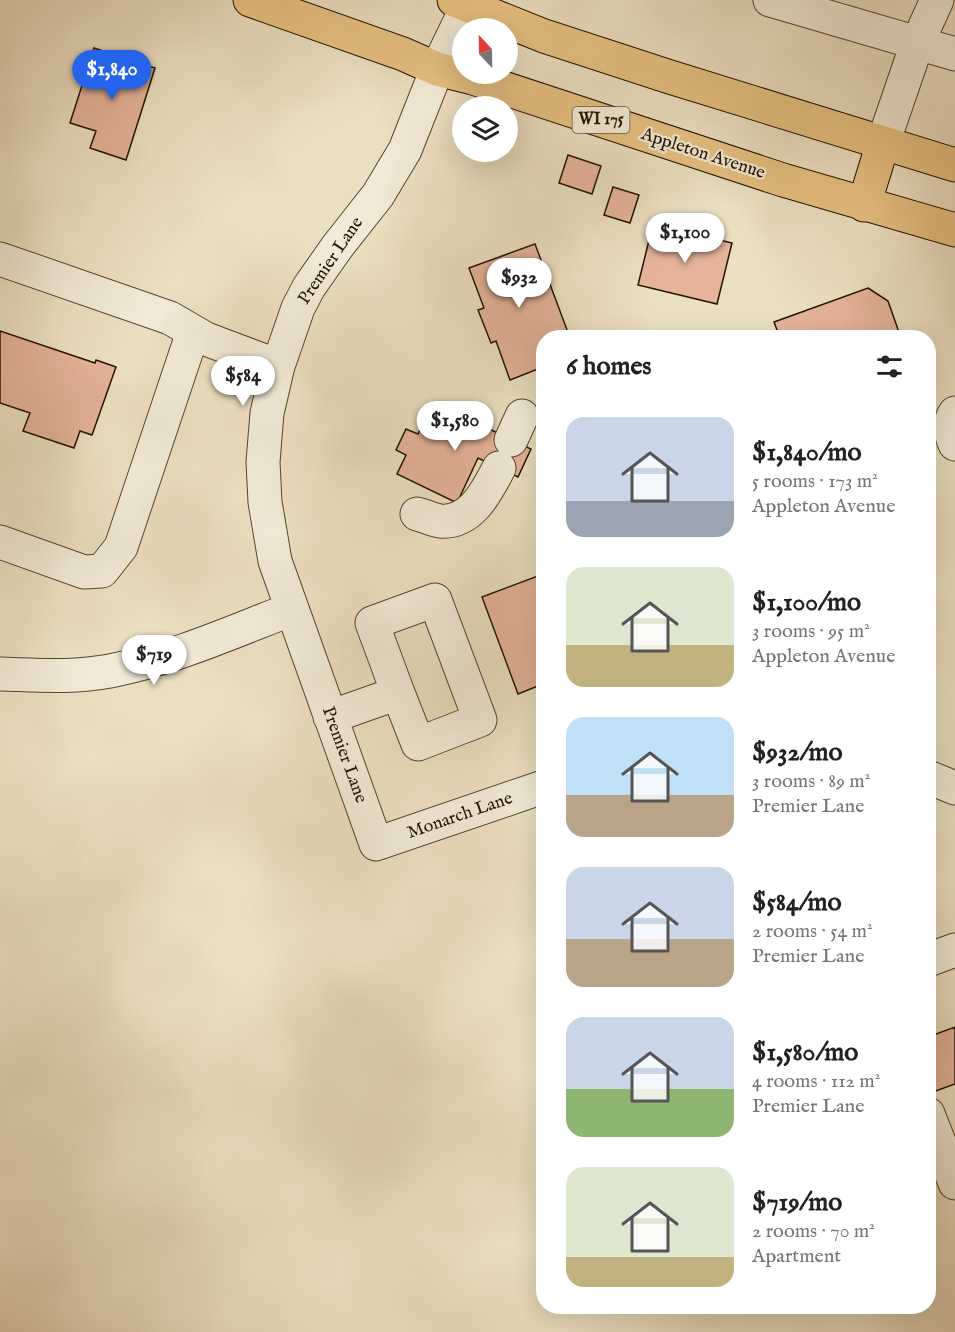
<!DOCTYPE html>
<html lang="en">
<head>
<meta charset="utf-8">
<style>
	body { margin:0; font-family:"IM FELL English",serif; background:#f6f6f6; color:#222; height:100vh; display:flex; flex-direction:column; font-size:22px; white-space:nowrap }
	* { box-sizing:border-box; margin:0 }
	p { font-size:20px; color:#767676 }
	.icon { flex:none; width:33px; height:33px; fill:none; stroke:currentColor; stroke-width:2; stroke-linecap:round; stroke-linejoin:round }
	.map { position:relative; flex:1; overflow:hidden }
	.side { position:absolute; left:536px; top:330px; width:400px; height:984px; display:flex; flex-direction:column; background:#fff; border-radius:24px; box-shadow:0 6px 24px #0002 }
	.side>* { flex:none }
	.needle { width:39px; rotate:338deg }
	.buttons { position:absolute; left:452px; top:18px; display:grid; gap:12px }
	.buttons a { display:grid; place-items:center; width:66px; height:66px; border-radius:50%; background:#fff; box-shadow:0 6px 24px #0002; font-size:30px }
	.price { position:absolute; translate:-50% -51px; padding:0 14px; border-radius:21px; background:#fff; color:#222; font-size:20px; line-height:39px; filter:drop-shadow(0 2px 3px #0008) }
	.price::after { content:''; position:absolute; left:50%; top:36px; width:18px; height:14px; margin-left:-9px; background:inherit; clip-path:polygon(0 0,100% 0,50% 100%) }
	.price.on { background:#2563eb; color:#fff }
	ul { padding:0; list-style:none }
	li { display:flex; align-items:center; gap:18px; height:150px; padding:0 30px }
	li span { display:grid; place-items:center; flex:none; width:168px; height:120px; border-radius:18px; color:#555 }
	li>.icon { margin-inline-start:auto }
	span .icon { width:72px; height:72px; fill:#fffc; stroke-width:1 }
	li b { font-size:26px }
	h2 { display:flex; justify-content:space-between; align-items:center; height:72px; padding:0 30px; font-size:26px }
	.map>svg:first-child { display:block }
	.building { fill:#e4b399; stroke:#241200; stroke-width:1.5 }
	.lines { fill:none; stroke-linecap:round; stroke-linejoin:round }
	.minor-casing { stroke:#564530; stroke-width:35 }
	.major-casing { stroke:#241200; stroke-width:35 }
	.minor { stroke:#f2ead7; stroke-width:33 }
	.major { stroke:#e6c080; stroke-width:33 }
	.labels { text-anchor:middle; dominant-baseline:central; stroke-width:4.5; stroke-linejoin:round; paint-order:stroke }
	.shield { fill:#f2ead7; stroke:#625340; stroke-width:1.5 }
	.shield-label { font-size:16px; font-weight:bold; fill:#241200 }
	.street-label { font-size:18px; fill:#241200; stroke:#f2ead7 }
</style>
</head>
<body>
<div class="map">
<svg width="955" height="1332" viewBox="0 0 955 1332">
	<rect width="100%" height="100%" fill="#ebdfc1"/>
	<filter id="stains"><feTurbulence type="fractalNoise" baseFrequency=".00333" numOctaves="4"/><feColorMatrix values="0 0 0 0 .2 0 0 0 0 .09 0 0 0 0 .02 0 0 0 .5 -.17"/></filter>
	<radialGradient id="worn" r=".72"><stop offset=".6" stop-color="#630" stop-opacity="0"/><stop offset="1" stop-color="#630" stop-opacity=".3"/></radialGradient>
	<!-- building -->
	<path class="building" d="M94,48L155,68L126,160L90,148L96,131L70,123Z
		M568,155L601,166L592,194L559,183Z
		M613,187L639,195L630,223L604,215Z
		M653,224L732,243L717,304L638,285Z
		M535,244L570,338H543V367L510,380L496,341L491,343L478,310L484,308L469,268Z
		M868,288L888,301L901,338H780L774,322Z
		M0,331L95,363L96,360L116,367L92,435L80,431L74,448L23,431L30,413L0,403Z
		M433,402L531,449L518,477L478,458L457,503L397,474L406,455L396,450L406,429L418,434Z
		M543,574V684L518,694L482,597Z
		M955,1027V1084L930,1093L928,1088V1037Z"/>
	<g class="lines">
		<defs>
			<path id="minor" d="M770,0L955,54
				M468,5L437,69L405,150L378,195L337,247L309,287L298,308L278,366L267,413L263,462L265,502L275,561L376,844L543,787
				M883,143L917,44L937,0
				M0,259L170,318L206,339L278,366
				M955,413C949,421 951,436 955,444
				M511,440L522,416
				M417,514C425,516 433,520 440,521C471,524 487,491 499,468
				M0,542L84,572L102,571L121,547L193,332
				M0,674C37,675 73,678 110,671C172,659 232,632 292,609
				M330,717L398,693L372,623L435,600L480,720L418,744L398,693
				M928,777L955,788
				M928,960L955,950
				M928,1114L955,1183"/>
			<path id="major" d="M250,0L403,54L437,69L473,78L783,180L955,230
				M454,0L544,36L670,77L955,165
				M864,205L883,143"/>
		</defs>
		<!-- minor casing -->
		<use href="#minor" class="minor-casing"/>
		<!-- major casing -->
		<use href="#major" class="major-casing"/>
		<!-- minor -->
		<use href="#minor" class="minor"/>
		<!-- major -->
		<use href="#major" class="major"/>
	</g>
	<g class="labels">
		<!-- shield labels -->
		<rect class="shield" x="572.5" y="107" width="57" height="26" rx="4.5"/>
		<g class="shield-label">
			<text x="601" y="120">WI 175</text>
		</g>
		<!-- street labels -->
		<g class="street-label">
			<text transform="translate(703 154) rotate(18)">Appleton Avenue</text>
			<text transform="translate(331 261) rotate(-56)">Premier Lane</text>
			<text transform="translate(344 755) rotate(70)">Premier Lane</text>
			<text transform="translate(460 816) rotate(-19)">Monarch Lane</text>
		</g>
	</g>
	<rect width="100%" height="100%" filter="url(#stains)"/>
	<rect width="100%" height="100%" fill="url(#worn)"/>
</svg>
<div class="buttons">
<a><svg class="needle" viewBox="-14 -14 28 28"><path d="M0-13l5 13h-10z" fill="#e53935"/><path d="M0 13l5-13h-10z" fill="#767676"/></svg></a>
<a><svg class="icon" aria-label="layers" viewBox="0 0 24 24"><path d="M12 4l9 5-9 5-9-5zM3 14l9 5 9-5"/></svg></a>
</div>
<b class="price on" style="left:112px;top:101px">$1,840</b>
<b class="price" style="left:685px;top:264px">$1,100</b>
<b class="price" style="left:519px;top:309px">$932</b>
<b class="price" style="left:243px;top:407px">$584</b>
<b class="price" style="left:455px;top:452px">$1,580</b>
<b class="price" style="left:154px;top:686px">$719</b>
<section class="side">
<h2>6 homes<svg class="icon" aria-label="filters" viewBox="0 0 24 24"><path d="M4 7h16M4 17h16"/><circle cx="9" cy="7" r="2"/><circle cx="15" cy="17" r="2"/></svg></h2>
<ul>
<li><span style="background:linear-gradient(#c9d6e8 70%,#9aa5b1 0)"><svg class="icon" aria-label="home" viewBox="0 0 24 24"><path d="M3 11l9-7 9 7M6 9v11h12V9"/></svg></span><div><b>$1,840/mo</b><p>5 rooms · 173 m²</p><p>Appleton Avenue</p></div></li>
<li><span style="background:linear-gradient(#dfe7d0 65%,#c2b280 0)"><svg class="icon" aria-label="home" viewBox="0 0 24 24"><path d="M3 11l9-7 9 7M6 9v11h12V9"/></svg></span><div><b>$1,100/mo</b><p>3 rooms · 95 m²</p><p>Appleton Avenue</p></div></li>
<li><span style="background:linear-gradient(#bfe0f5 65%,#b9a48a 0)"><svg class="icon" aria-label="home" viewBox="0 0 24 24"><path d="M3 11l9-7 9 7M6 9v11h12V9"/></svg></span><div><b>$932/mo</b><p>3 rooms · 89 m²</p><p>Premier Lane</p></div></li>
<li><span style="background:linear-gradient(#c9d6e8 60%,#b9a48a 0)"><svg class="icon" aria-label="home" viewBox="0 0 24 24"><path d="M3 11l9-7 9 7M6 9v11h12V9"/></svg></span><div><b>$584/mo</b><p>2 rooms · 54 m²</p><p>Premier Lane</p></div></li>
<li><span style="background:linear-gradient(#c9d6e8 60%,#8fb573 0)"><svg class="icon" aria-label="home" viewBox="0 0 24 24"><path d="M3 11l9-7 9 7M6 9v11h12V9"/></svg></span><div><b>$1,580/mo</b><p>4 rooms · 112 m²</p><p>Premier Lane</p></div></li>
<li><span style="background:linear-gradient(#dfe7d0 75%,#c2b280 0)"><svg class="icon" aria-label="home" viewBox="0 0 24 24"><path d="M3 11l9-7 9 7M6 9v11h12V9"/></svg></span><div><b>$719/mo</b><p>2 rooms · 70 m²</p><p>Apartment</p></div></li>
</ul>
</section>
</div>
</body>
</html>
